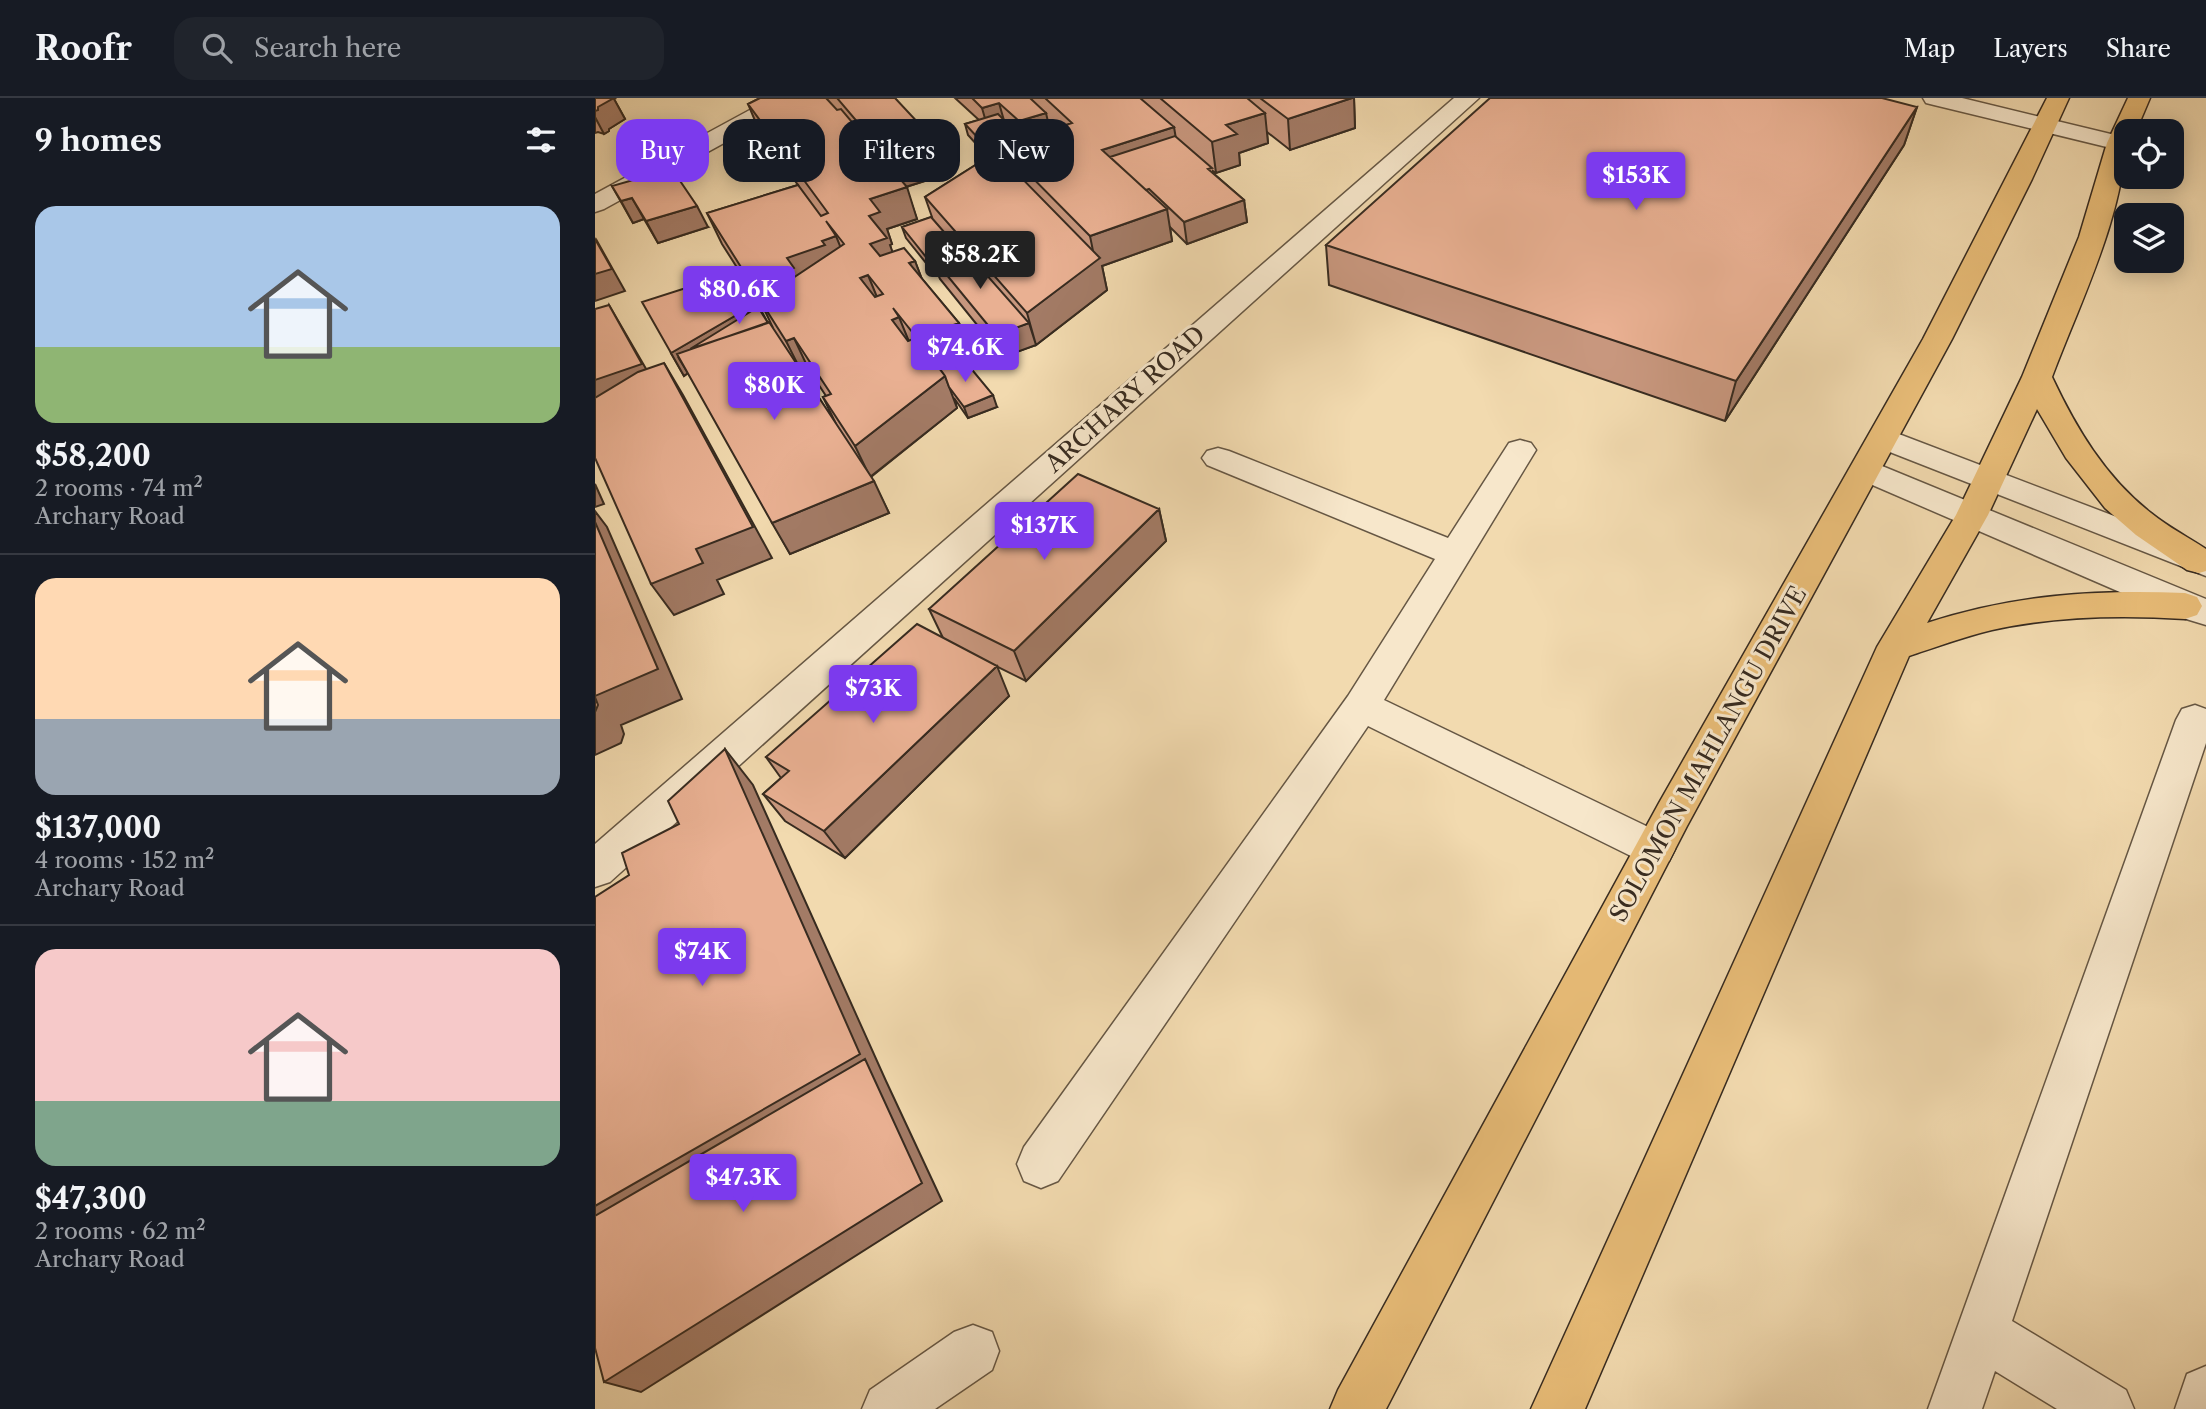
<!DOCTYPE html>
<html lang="en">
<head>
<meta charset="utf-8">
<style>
	body { margin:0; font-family:"Libre Caslon Text",serif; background:#20242c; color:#f1f3f6; height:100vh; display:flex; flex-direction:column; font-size:26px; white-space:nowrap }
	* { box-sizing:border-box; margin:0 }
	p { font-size:23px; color:#9ea1a6 }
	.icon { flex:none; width:38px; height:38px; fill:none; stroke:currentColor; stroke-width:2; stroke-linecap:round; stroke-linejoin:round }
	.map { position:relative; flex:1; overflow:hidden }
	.details { display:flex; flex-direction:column; background:#171b24; width:595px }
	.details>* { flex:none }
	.guide { position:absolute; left:21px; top:21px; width:665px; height:63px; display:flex; gap:14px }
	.buttons { position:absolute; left:1519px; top:21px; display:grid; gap:14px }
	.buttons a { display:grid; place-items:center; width:70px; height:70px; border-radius:14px; background:#171b24; box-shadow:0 4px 18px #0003; font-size:35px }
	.price { position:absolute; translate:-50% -60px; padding:0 16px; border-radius:7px; background:#7c3aed; color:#fff; font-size:23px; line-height:46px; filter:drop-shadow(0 2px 4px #0008) }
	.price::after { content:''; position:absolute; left:50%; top:42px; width:21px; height:16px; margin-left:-10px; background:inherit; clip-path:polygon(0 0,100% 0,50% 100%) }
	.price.active { background:#222; color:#fff }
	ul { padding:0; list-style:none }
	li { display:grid; align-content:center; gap:14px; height:371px; padding:0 35px }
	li+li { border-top:2px solid #363941 }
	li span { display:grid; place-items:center; height:217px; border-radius:21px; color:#555 }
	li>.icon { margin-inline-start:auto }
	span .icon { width:126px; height:126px; fill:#fffc; stroke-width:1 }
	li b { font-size:30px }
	h2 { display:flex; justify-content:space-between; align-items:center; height:84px; padding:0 35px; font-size:30px }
	.chip { padding:0 24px; border-radius:21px; background:#171b24; box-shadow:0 4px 18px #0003; font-size:24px; line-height:63px }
	.chip.active { background:#7c3aed; color:#fff }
	header { display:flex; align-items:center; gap:42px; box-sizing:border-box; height:98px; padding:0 35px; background:#171b24; border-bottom:2px solid #363941 }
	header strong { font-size:33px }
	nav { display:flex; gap:38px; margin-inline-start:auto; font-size:24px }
	.search { width:490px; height:63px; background:#20242c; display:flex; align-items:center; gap:18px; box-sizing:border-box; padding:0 24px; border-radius:21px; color:#9ea1a6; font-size:26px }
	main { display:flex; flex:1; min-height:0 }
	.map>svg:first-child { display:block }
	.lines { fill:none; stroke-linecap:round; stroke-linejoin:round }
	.minor-casing { stroke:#665744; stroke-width:3 }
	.major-casing { stroke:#372b20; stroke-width:3 }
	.minor { fill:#f7e7cb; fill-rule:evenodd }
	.major { fill:#e9bd78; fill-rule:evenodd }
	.wall { fill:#c8977e; stroke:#372b20; stroke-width:2; fill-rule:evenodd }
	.shaded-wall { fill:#a37b66; stroke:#372b20; stroke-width:2 }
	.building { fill:#e9b092; stroke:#372b20; stroke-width:2; fill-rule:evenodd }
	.labels { text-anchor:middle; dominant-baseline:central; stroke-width:6; stroke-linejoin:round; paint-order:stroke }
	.street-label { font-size:24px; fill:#372b20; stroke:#f7e7cb }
</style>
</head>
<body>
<header>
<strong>Roofr</strong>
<div class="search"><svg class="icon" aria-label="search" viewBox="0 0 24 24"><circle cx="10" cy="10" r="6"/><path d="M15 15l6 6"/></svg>Search here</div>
<nav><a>Map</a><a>Layers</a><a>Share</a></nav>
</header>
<main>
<section class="details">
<h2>9 homes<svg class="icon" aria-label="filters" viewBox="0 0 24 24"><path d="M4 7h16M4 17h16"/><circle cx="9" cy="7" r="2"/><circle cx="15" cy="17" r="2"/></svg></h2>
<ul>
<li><span style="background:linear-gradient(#a9c7e8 65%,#8fb573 0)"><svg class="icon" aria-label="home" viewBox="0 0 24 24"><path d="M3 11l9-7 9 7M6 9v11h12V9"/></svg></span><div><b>$58,200</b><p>2 rooms · 74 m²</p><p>Archary Road</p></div></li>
<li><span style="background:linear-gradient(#ffd9b3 65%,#9aa5b1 0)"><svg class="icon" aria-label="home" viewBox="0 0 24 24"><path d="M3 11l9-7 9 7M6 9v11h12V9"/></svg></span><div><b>$137,000</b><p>4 rooms · 152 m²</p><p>Archary Road</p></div></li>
<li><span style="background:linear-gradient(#f6c9c9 70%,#7fa58c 0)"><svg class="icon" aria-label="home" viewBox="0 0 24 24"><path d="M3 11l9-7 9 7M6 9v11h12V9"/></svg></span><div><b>$47,300</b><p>2 rooms · 62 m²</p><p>Archary Road</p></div></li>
</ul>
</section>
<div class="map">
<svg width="1611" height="1311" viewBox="0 0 1611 1311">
	<rect width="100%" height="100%" fill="#f2daaf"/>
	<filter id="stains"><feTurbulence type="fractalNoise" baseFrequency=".00286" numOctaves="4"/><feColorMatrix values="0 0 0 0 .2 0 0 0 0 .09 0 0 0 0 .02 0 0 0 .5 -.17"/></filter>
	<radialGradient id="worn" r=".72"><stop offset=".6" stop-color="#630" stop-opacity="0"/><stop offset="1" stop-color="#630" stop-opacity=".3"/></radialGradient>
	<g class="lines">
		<defs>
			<path id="minor" d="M177,0H205L202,5L9,111L0,114V96Z
				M859,0H884L15,784L0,789V746Z
				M1328,0H1367L1524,38L1531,40V50L1524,52L1339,7L1331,5Z
				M1288,330L1611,453V478L1277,347L1273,340L1277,333Z
				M925,342L936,345L941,352L789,602L1074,739L1080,751L1074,763L1060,768L1046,763L773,628L463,1083L446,1090L429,1083L422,1066L429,1049L753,598L840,461L612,367L607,360L612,353L623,350L634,353L853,440L914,345Z
				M1270,361L1611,501V527L1578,517L1259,379L1254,372L1259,365Z
				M1600,607L1611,611V645L1417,1223L1531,1292L1539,1311H1462L1400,1273L1387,1311H1333L1581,622L1587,611Z
				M378,1227L397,1234L404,1253L397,1272L340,1311H267L275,1292L359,1234Z
				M1611,1268V1311H1580L1592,1276Z"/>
			<path id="major" d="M1452,0H1474L1437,81L1357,241L1092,728L791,1311H735L743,1292L1064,705L1328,241Z
				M1533,0H1555L1541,33H1531C1531,114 1485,204 1457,279C1481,330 1510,379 1556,415C1573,429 1593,439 1611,451V473L1604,475L1592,472L1541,437L1510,410L1471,360L1442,311L1393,417L1332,525C1417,497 1501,491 1590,495L1602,499L1607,508L1602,517L1590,521C1525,517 1460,518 1397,532C1368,539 1341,549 1314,558L990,1311H936L1282,549L1361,417L1427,279L1484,139L1512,45Z"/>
		</defs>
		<!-- minor casing -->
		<use href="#minor" class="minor-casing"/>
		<!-- major casing -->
		<use href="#major" class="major-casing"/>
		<!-- minor -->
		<use href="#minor" class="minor"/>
		<!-- major -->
		<use href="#major" class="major"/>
	</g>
	<!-- wall -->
	<path class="wall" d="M0,0H21L19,1L30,21L14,31V33L9,36L3,34L0,35Z
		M165,0H300L352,76L311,89L322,121L292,131L297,146L295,147L297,154L320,163L327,181L364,225L375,257L343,269L345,271L402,309L373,320L359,300L362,310L276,379L294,415L195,456L99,284L93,275L89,278L76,255L162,205L173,225L178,230L171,215L127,146L112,115L203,87L166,37L153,6ZM214,272L231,298L228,299L241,326L207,274Z
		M360,0H759L760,30L695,52L672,34L673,45L644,55L645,67L621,75L618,73V75L649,102L652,124L592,146L575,129L577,143L507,168L512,192L441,247L408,259L345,181L342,174L339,175L311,140L307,129L337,119L330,99L393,59L373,37L370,26L384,22Z
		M1322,9L1309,47L1130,323L734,187L731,147Z
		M17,88L113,129L63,145L49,121L38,125Z
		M564,411L571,443L431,583L393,564L414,598L250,760L190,723L168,696L186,680L171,659L348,540L334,511Z"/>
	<!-- shaded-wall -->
	<path class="shaded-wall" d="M4,0H21L19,1L30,21L14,31V33L9,36L0,19V13Z
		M757,0H759L760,30L695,52L693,21Z
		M404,5L410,26L393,31L387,10Z
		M1322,9L1309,47L1130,323L1141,283Z
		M451,15L456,37L429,45L424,23Z
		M670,15L673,45L644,55L645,67L621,75L617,44L631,27Z
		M579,29L584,59L527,78L507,52Z
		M342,45L352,76L304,91L293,60Z
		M312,89L322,121L292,131L297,146L295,147L304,172L287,178L275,146V101Z
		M37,100L49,121L38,125L26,103Z
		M649,102L652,124L592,146L589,124Z
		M102,108L113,129L63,145L51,123Z
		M572,111L577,143L507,168L512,192L441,247L432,215L500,163L495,138Z
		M241,138L254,170L170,210L161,193L192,160L227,143Z
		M2,143L30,193L0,203V176Z
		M320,163L332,195L314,165Z
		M338,163L342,174L339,175L335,164Z
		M273,177L286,209L265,180Z
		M162,205L173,227L88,265L83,259L93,275L89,278L76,255Z
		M14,207L61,288L0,310V282Z
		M304,219L317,251L297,222Z
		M364,225L375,257L335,272L322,240Z
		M434,225L441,247L408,259L401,237Z
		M199,240L214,272L207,275L191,243Z
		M69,265L88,297L177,460L122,482L129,496L79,517L56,486L101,451Z
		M350,278L362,310L275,379L260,348Z
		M398,297L402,309L373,320L369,309Z
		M279,383L294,415L195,456L177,425Z
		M0,386L9,406L0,409Z
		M564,411L571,443L431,583L419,553Z
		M0,413L12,429L87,601L26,627L29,636L26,645L0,657Z
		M402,568L414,598L250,760L229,733Z
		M130,651L158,687L291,983L347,1103L46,1294L9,1284L0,1155V1108Z"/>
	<!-- building -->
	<path class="building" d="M0,0H19L3,9V12L0,13Z
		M165,0H231L242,12L246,11L312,89L275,101L285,114L274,118L292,140L275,146L285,158L309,150L320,163L314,165L364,225L322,240L298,210L304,219L297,222L313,243L321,240L350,278L260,348L228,299L236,296L199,240L191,243L165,202L249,146L231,123L241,138L227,143L230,147L192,160L199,170L161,193L112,115L203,87L226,118L233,115L153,6ZM273,177L288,196L280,199L265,180Z
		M242,0H300L342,45L293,60Z
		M377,0H435L451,15L424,23L404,5L387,10Z
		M450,0H545L579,29L507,52L572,111L495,138L405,47L477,25Z
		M565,0H652L670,15L631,27L642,36L617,44Z
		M665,0H757L693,21Z
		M895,0H1287L1322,9L1141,283L731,147Z
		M403,16L427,40L405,47L406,54L402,55L401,54L398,56L370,26Z
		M580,38L617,70L613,71L649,102L589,124L554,91L551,92L515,59Z
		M401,54L505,160L432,215L330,99Z
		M77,71L102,108L51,123L37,100L26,103L17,88Z
		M336,119L363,150L337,159L338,163L335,164L307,129Z
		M0,141L17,171L0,176Z
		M367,149L434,225L401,237L337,159Z
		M141,174L162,205L76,255L47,204Z
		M14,207L47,266L0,282V211Z
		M163,209L173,225L95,251Z
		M174,224L279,383L177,425L82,256Z
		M369,262L398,297L369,309L354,289L350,278L345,271Z
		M69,265L158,429L101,451L108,465L56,486L0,360V300L43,274Z
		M483,376L564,411L419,553L334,511Z
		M0,424L63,571L0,598Z
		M322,526L402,568L229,733L168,696L194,673L171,659Z
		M0,599L3,607L0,614Z
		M130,651L265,956L0,1108V799L34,777L27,755L84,726L73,703Z
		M270,961L327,1085L9,1284L0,1250V1118Z"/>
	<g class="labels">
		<!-- street labels -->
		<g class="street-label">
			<text transform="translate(530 301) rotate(-42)">ARCHARY ROAD</text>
			<text transform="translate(1113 656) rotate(-61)">SOLOMON MAHLANGU DRIVE</text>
		</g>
	</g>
	<rect width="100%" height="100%" filter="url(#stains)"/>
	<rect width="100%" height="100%" fill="url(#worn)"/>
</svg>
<div class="buttons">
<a><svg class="icon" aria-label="locate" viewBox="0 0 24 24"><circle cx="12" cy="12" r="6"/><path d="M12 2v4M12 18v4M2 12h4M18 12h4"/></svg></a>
<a><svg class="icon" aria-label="layers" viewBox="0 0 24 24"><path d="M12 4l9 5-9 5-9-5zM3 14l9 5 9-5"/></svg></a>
</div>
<b class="price" style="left:1041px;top:114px">$153K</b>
<b class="price active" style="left:385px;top:193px">$58.2K</b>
<b class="price" style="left:144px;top:228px">$80.6K</b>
<b class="price" style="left:370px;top:286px">$74.6K</b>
<b class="price" style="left:179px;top:324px">$80K</b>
<b class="price" style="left:449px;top:464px">$137K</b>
<b class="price" style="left:278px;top:627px">$73K</b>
<b class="price" style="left:107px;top:890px">$74K</b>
<b class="price" style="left:148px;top:1116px">$47.3K</b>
<div class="guide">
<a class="chip active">Buy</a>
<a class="chip">Rent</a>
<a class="chip">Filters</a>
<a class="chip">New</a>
</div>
</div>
</main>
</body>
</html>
